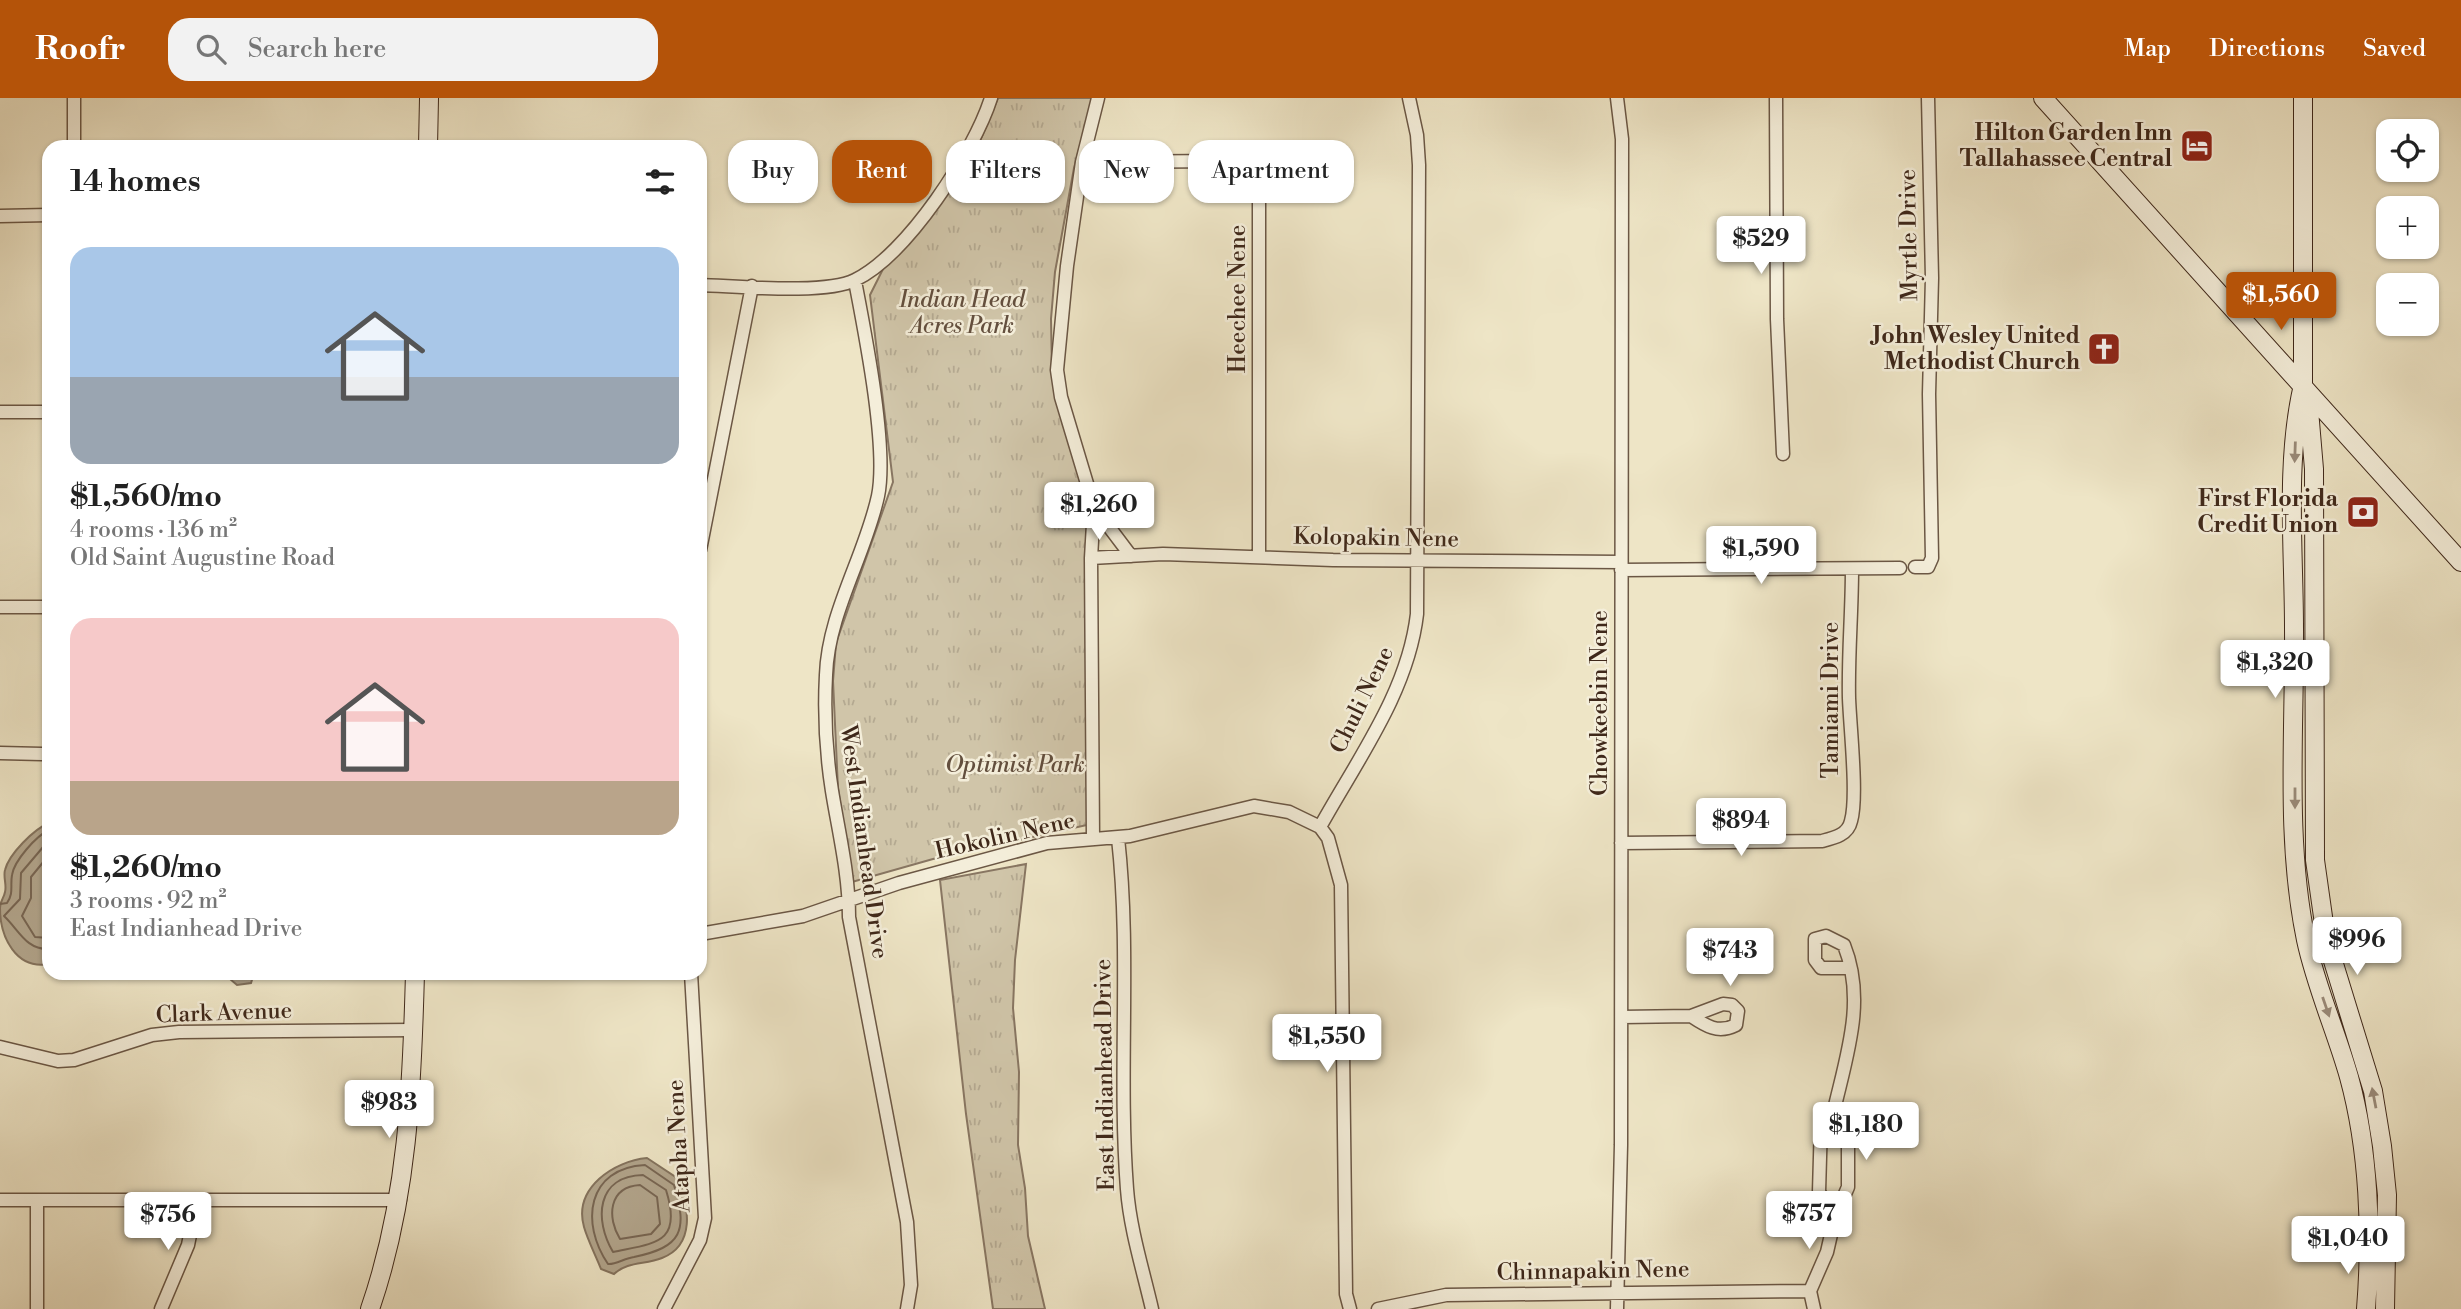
<!DOCTYPE html>
<html lang="en">
<head>
<meta charset="utf-8">
<style>
	body { margin:0; font-family:"Libre Bodoni",serif; background:#f2f2f2; color:#222; height:100vh; display:flex; flex-direction:column; font-size:26px; white-space:nowrap }
	* { box-sizing:border-box; margin:0 }
	p { font-size:23px; color:#767676 }
	.icon { flex:none; width:38px; height:38px; fill:none; stroke:currentColor; stroke-width:2; stroke-linecap:round; stroke-linejoin:round }
	.map { position:relative; flex:1; overflow:hidden }
	.details { position:absolute; left:42px; top:42px; width:665px; height:840px; display:flex; flex-direction:column; background:#fff; border-radius:21px; box-shadow:0 2px 5px #0004 }
	.details>* { flex:none }
	.guide { position:absolute; left:728px; top:42px; width:665px; height:63px; display:flex; gap:14px }
	.tools { position:absolute; left:2376px; top:21px; display:grid; gap:14px }
	.tools a { display:grid; place-items:center; width:63px; height:63px; border-radius:14px; background:#fff; box-shadow:0 2px 5px #0004; font-size:35px }
	.price { position:absolute; translate:-50% -60px; padding:0 16px; border-radius:7px; background:#fff; color:#222; font-size:23px; line-height:46px; filter:drop-shadow(0 2px 4px #0008) }
	.price::after { content:''; position:absolute; left:50%; top:42px; width:21px; height:16px; margin-left:-10px; background:inherit; clip-path:polygon(0 0,100% 0,50% 100%) }
	.price.on { background:#b45309; color:#fff }
	ul { padding:0; list-style:none }
	li { display:grid; align-content:center; gap:14px; height:371px; padding:0 28px }
	li span { display:grid; place-items:center; height:217px; border-radius:21px; color:#555 }
	li>.icon { margin-inline-start:auto }
	span .icon { width:126px; height:126px; fill:#fffc; stroke-width:1 }
	li b { font-size:30px }
	h2 { display:flex; justify-content:space-between; align-items:center; height:84px; padding:0 28px; font-size:30px }
	.pill { padding:0 24px; border-radius:21px; background:#fff; box-shadow:0 2px 5px #0004; font-size:24px; line-height:63px }
	.pill.on { background:#b45309; color:#fff }
	header { display:flex; align-items:center; gap:42px; box-sizing:border-box; height:98px; padding:0 35px; background:#b45309; color:#fff }
	header strong { font-size:33px }
	nav { display:flex; gap:38px; margin-inline-start:auto; font-size:24px }
	.search { width:490px; height:63px; background:#f2f2f2; display:flex; align-items:center; gap:18px; box-sizing:border-box; padding:0 24px; border-radius:21px; color:#767676; font-size:26px }
	.map>svg:first-child { display:block }
	.park { fill:url(#park-tufts); stroke:#887662; stroke-width:2 }
	.water { fill:#b2a58c; stroke:#84735e; stroke-width:2 }
	.lines { fill:none; stroke-linecap:round; stroke-linejoin:round }
	.shore { stroke:#786653; stroke-width:2 }
	.street-casing { stroke:#6b5745; stroke-width:15 }
	.secondary-casing { stroke:#3f281a; stroke-width:20 }
	.street { stroke:#f4eeda; stroke-width:12 }
	.secondary { stroke:#f4eeda; stroke-width:18 }
	.oneway { fill:#9a8b7a }
	.labels { text-anchor:middle; dominant-baseline:central; stroke-width:5; stroke-linejoin:round; paint-order:stroke }
	.poi-label { font-size:23px; font-weight:bold; fill:#3f281a; stroke:#f4eeda; text-anchor:end }
	.street-label { font-size:23px; fill:#3f281a; stroke:#f4eeda }
	.park-label { font-size:23px; font-style:italic; fill:#634f3e; stroke:#f4eeda }
</style>
</head>
<body>
<header>
<strong>Roofr</strong>
<div class="search"><svg class="icon" aria-label="search" viewBox="0 0 24 24"><circle cx="10" cy="10" r="6"/><path d="M15 15l6 6"/></svg>Search here</div>
<nav><a>Map</a><a>Directions</a><a>Saved</a></nav>
</header>
<div class="map">
<svg width="2461" height="1211" viewBox="0 0 2461 1211">
	<defs>
		<pattern id="park-tufts" width="24" height="20" patternUnits="userSpaceOnUse" patternTransform="scale(1.75)"><rect width="24" height="20" fill="#d0c5a9"/><path d="M3 7l-1-3M5 7V3M7 7l1-3M15 17l-1-3M17 17v-4M19 17l1-3" fill="none" stroke="#b4a991"/></pattern>
	</defs>
	<rect width="100%" height="100%" fill="#eee5c6"/>
	<filter id="stains"><feTurbulence type="fractalNoise" baseFrequency=".00286" numOctaves="4"/><feColorMatrix values="0 0 0 0 .2 0 0 0 0 .09 0 0 0 0 .02 0 0 0 .5 -.17"/></filter>
	<radialGradient id="worn" r=".72"><stop offset=".6" stop-color="#630" stop-opacity="0"/><stop offset="1" stop-color="#630" stop-opacity=".3"/></radialGradient>
	<!-- park -->
	<path class="park" d="M998,0H1093L1074,70L1055,174L1051,221L1052,272L1087,403V727L933,761L852,784L838,691L833,583L836,545L893,384L870,197L884,169L933,115L974,57Z
		M1026,766L1015,862L1013,910L1019,974L1018,1047L1025,1090L1028,1138L1045,1211H993L966,1016L940,782Z"/>
	<!-- water -->
	<path class="water" d="M49,725V866C16,872 0,839 0,810C0,803 4,800 5,794C7,787 3,779 5,772C9,756 34,731 49,725Z
		M223,875H254L251,885L237,887Z
		M647,1060L680,1082C688,1109 696,1147 662,1160C645,1167 628,1163 614,1176L601,1171C596,1158 588,1143 584,1129C573,1090 614,1063 647,1060Z"/>
	<g class="lines">
		<!-- shore -->
		<path class="shore" d="M49,742L21,775L20,801L4,818C19,832 26,852 49,851
			M49,757L31,779V800L22,818L35,839L49,840
			M0,806L7,805C14,795 10,788 12,777C14,763 36,738 49,732
			M645,1067L674,1087C688,1133 682,1149 634,1159C625,1160 615,1167 608,1166C580,1125 587,1070 645,1067Z
			M643,1077L666,1092C683,1146 655,1145 613,1154C594,1122 596,1078 643,1077Z
			M640,1087L657,1099L660,1126L651,1136L620,1141C607,1120 608,1089 640,1087Z"/>
		<defs>
			<path id="street" d="M1617,0L1622,41L1621,1047L1617,1211
				M1776,0L1777,221L1783,356
				M74,49V0
				M1082,64L1229,63C1249,68 1255,80 1259,99V459
				M0,118L49,117
				M855,183C865,235 888,350 878,398C865,458 828,515 826,577C824,615 826,655 832,693C839,736 849,776 849,819L907,1124L911,1187L907,1211
				M700,187C737,188 825,197 855,182C907,157 974,54 991,0
				M0,314H49
				M1094,409L1131,458
				M700,452L752,188
				M1091,460L1163,456L1333,462L1621,464
				M1915,469H1928L1932,460L1929,296L1932,180L1928,0
				M1621,472L1900,470
				M0,509H49
				M0,655L42,656
				M1320,729C1357,662 1408,594 1417,516L1419,67L1417,37L1409,0
				M1093,740L1091,460L1094,409L1061,299L1057,272L1067,168L1082,64L1098,0
				M1118,740C1131,856 1118,974 1127,1091C1130,1131 1143,1172 1152,1211
				M1621,745L1822,743C1834,740 1848,737 1851,723C1858,699 1850,629 1849,600C1848,557 1852,514 1852,471
				M700,836L803,818L899,785L1047,745L1130,738L1254,708L1289,714L1320,729L1328,740L1341,787L1346,1196L1350,1211
				M1723,906L1732,907L1738,913L1736,927C1718,936 1706,928 1691,918Z
				M1622,919L1691,918
				M0,949L58,963L74,962L152,937L179,934L413,932
				M1834,1012C1847,956 1866,902 1844,847L1826,838L1815,841V862L1821,870H1850
				M1834,1012L1826,1014L1821,1024L1819,1094L1835,1119
				M0,1102H400
				M37,1102V1211
				M161,1211L188,1147L197,1102
				M664,1211L700,1142L705,1120L691,875
				M1378,1211L1446,1197L1810,1193
				M1814,1211L1810,1193L1827,1154L1835,1119L1848,1089V1031L1834,1012"/>
			<path id="secondary" d="M2043,0L2461,464
				M2303,0V287C2285,364 2294,451 2294,530C2295,633 2285,741 2306,842C2316,889 2336,933 2349,979C2369,1052 2372,1136 2366,1211
				M428,49L429,0
				M2304,290L2309,312L2314,371L2315,762L2326,840L2373,993L2382,1048L2387,1097L2385,1211
				M370,1211C408,1101 412,990 415,875"/>
		</defs>
		<!-- street casing -->
		<use href="#street" class="street-casing"/>
		<!-- secondary casing -->
		<use href="#secondary" class="secondary-casing"/>
		<!-- street -->
		<use href="#street" class="street"/>
		<!-- secondary -->
		<use href="#secondary" class="secondary"/>
	</g>
	<!-- one-way arrows -->
	<defs><path id="oneway-solid" d="M-6-.8H1V-3.2L6.5 0L1 3.2V.8H-6Z" transform="scale(1.75)"/></defs>
	<g class="oneway">
		<use href="#oneway-solid" transform="translate(2295 354) rotate(92)"/>
		<use href="#oneway-solid" transform="translate(2295 700) rotate(90)"/>
		<use href="#oneway-solid" transform="translate(2326 909) rotate(71)"/>
		<use href="#oneway-solid" transform="translate(2374 1000) rotate(-101)"/>
	</g>
	<!-- icons -->
	<defs>
		<symbol id="hotel-square" viewBox="-11 -11 22 22"><rect x="-9" y="-9" width="18" height="18" rx="4" fill="#8f2418" stroke="#f4eeda"/><path d="M-6-4.5h1.5V1H6V5H4.5V3h-9V5H-6ZM-4 0a1.8 1.8 0 1 1 3.6 0ZM.5 0V-2.5h3Q6-2.5 6 0Z" fill="#fff"/></symbol>
		<symbol id="church-square" viewBox="-11 -11 22 22"><rect x="-9" y="-9" width="18" height="18" rx="4" fill="#8f2418" stroke="#f4eeda"/><path d="M-1.2-6h2.4v3.5h3.3v2.4h-3.3V6h-2.4V-.1h-3.3v-2.4h3.3Z" fill="#fff"/></symbol>
		<symbol id="bank-square" viewBox="-11 -11 22 22"><rect x="-9" y="-9" width="18" height="18" rx="4" fill="#8f2418" stroke="#f4eeda"/><path d="M-6-4H6V4H-6ZM0-2.3a2.3 2.3 0 1 0 0 4.6a2.3 2.3 0 1 0 0-4.6Z" fill="#fff"/></symbol>
	</defs>
	<g fill-rule="evenodd">
		<use href="#hotel-square" x="2178" y="29" width="38" height="38"/>
		<use href="#church-square" x="2085" y="232" width="38" height="38"/>
		<use href="#bank-square" x="2344" y="395" width="38" height="38"/>
	</g>
	<g class="labels">
		<!-- poi labels -->
		<g class="poi-label">
			<text x="2172" y="35">Hilton Garden Inn<tspan x="2172" dy="26">Tallahassee Central</tspan></text>
			<text x="2080" y="238">John Wesley United<tspan x="2080" dy="26">Methodist Church</tspan></text>
			<text x="2338" y="401">First Florida<tspan x="2338" dy="26">Credit Union</tspan></text>
		</g>
		<!-- street labels -->
		<g class="street-label">
			<text transform="translate(1909 137) rotate(-91)">Myrtle Drive</text>
			<text transform="translate(1238 201) rotate(-90)">Heechee Nene</text>
			<text transform="translate(1376 440) rotate(1)">Kolopakin Nene</text>
			<text transform="translate(1362 602) rotate(-64)">Chuli Nene</text>
			<text transform="translate(1831 602) rotate(-90)">Tamiami Drive</text>
			<text transform="translate(1600 605) rotate(-90)">Chowkeebin Nene</text>
			<text transform="translate(1005 738) rotate(-13)">Hokolin Nene</text>
			<text transform="translate(864 744) rotate(82)">West Indianhead Drive</text>
			<text transform="translate(224 915) rotate(-2)">Clark Avenue</text>
			<text transform="translate(1105 977) rotate(-91)">East Indianhead Drive</text>
			<text transform="translate(679 1048) rotate(-93)">Atapha Nene</text>
			<text transform="translate(1593 1173) rotate(-1)">Chinnapakin Nene</text>
		</g>
		<!-- park labels -->
		<g class="park-label">
			<text x="962" y="202">Indian Head<tspan x="962" dy="26">Acres Park</tspan></text>
			<text x="1015" y="667">Optimist Park</text>
		</g>
	</g>
	<rect width="100%" height="100%" filter="url(#stains)"/>
	<rect width="100%" height="100%" fill="url(#worn)"/>
</svg>
<div class="tools">
<a><svg class="icon" aria-label="locate" viewBox="0 0 24 24"><circle cx="12" cy="12" r="6"/><path d="M12 2v4M12 18v4M2 12h4M18 12h4"/></svg></a>
<a>+</a>
<a>−</a>
</div>
<b class="price" style="left:1761px;top:178px">$529</b>
<b class="price on" style="left:2281px;top:234px">$1,560</b>
<b class="price" style="left:1099px;top:444px">$1,260</b>
<b class="price" style="left:1761px;top:488px">$1,590</b>
<b class="price" style="left:2275px;top:602px">$1,320</b>
<b class="price" style="left:1741px;top:760px">$894</b>
<b class="price" style="left:2357px;top:879px">$996</b>
<b class="price" style="left:1730px;top:890px">$743</b>
<b class="price" style="left:1327px;top:976px">$1,550</b>
<b class="price" style="left:389px;top:1042px">$983</b>
<b class="price" style="left:1866px;top:1064px">$1,180</b>
<b class="price" style="left:1809px;top:1153px">$757</b>
<b class="price" style="left:168px;top:1154px">$756</b>
<b class="price" style="left:2348px;top:1178px">$1,040</b>
<div class="guide">
<a class="pill">Buy</a>
<a class="pill on">Rent</a>
<a class="pill">Filters</a>
<a class="pill">New</a>
<a class="pill">Apartment</a>
</div>
<section class="details">
<h2>14 homes<svg class="icon" aria-label="filters" viewBox="0 0 24 24"><path d="M4 7h16M4 17h16"/><circle cx="9" cy="7" r="2"/><circle cx="15" cy="17" r="2"/></svg></h2>
<ul>
<li><span style="background:linear-gradient(#a9c7e8 60%,#9aa5b1 0)"><svg class="icon" aria-label="home" viewBox="0 0 24 24"><path d="M3 11l9-7 9 7M6 9v11h12V9"/></svg></span><div><b>$1,560/mo</b><p>4 rooms · 136 m²</p><p>Old Saint Augustine Road</p></div></li>
<li><span style="background:linear-gradient(#f6c9c9 75%,#b9a48a 0)"><svg class="icon" aria-label="home" viewBox="0 0 24 24"><path d="M3 11l9-7 9 7M6 9v11h12V9"/></svg></span><div><b>$1,260/mo</b><p>3 rooms · 92 m²</p><p>East Indianhead Drive</p></div></li>
</ul>
</section>
</div>
</body>
</html>
